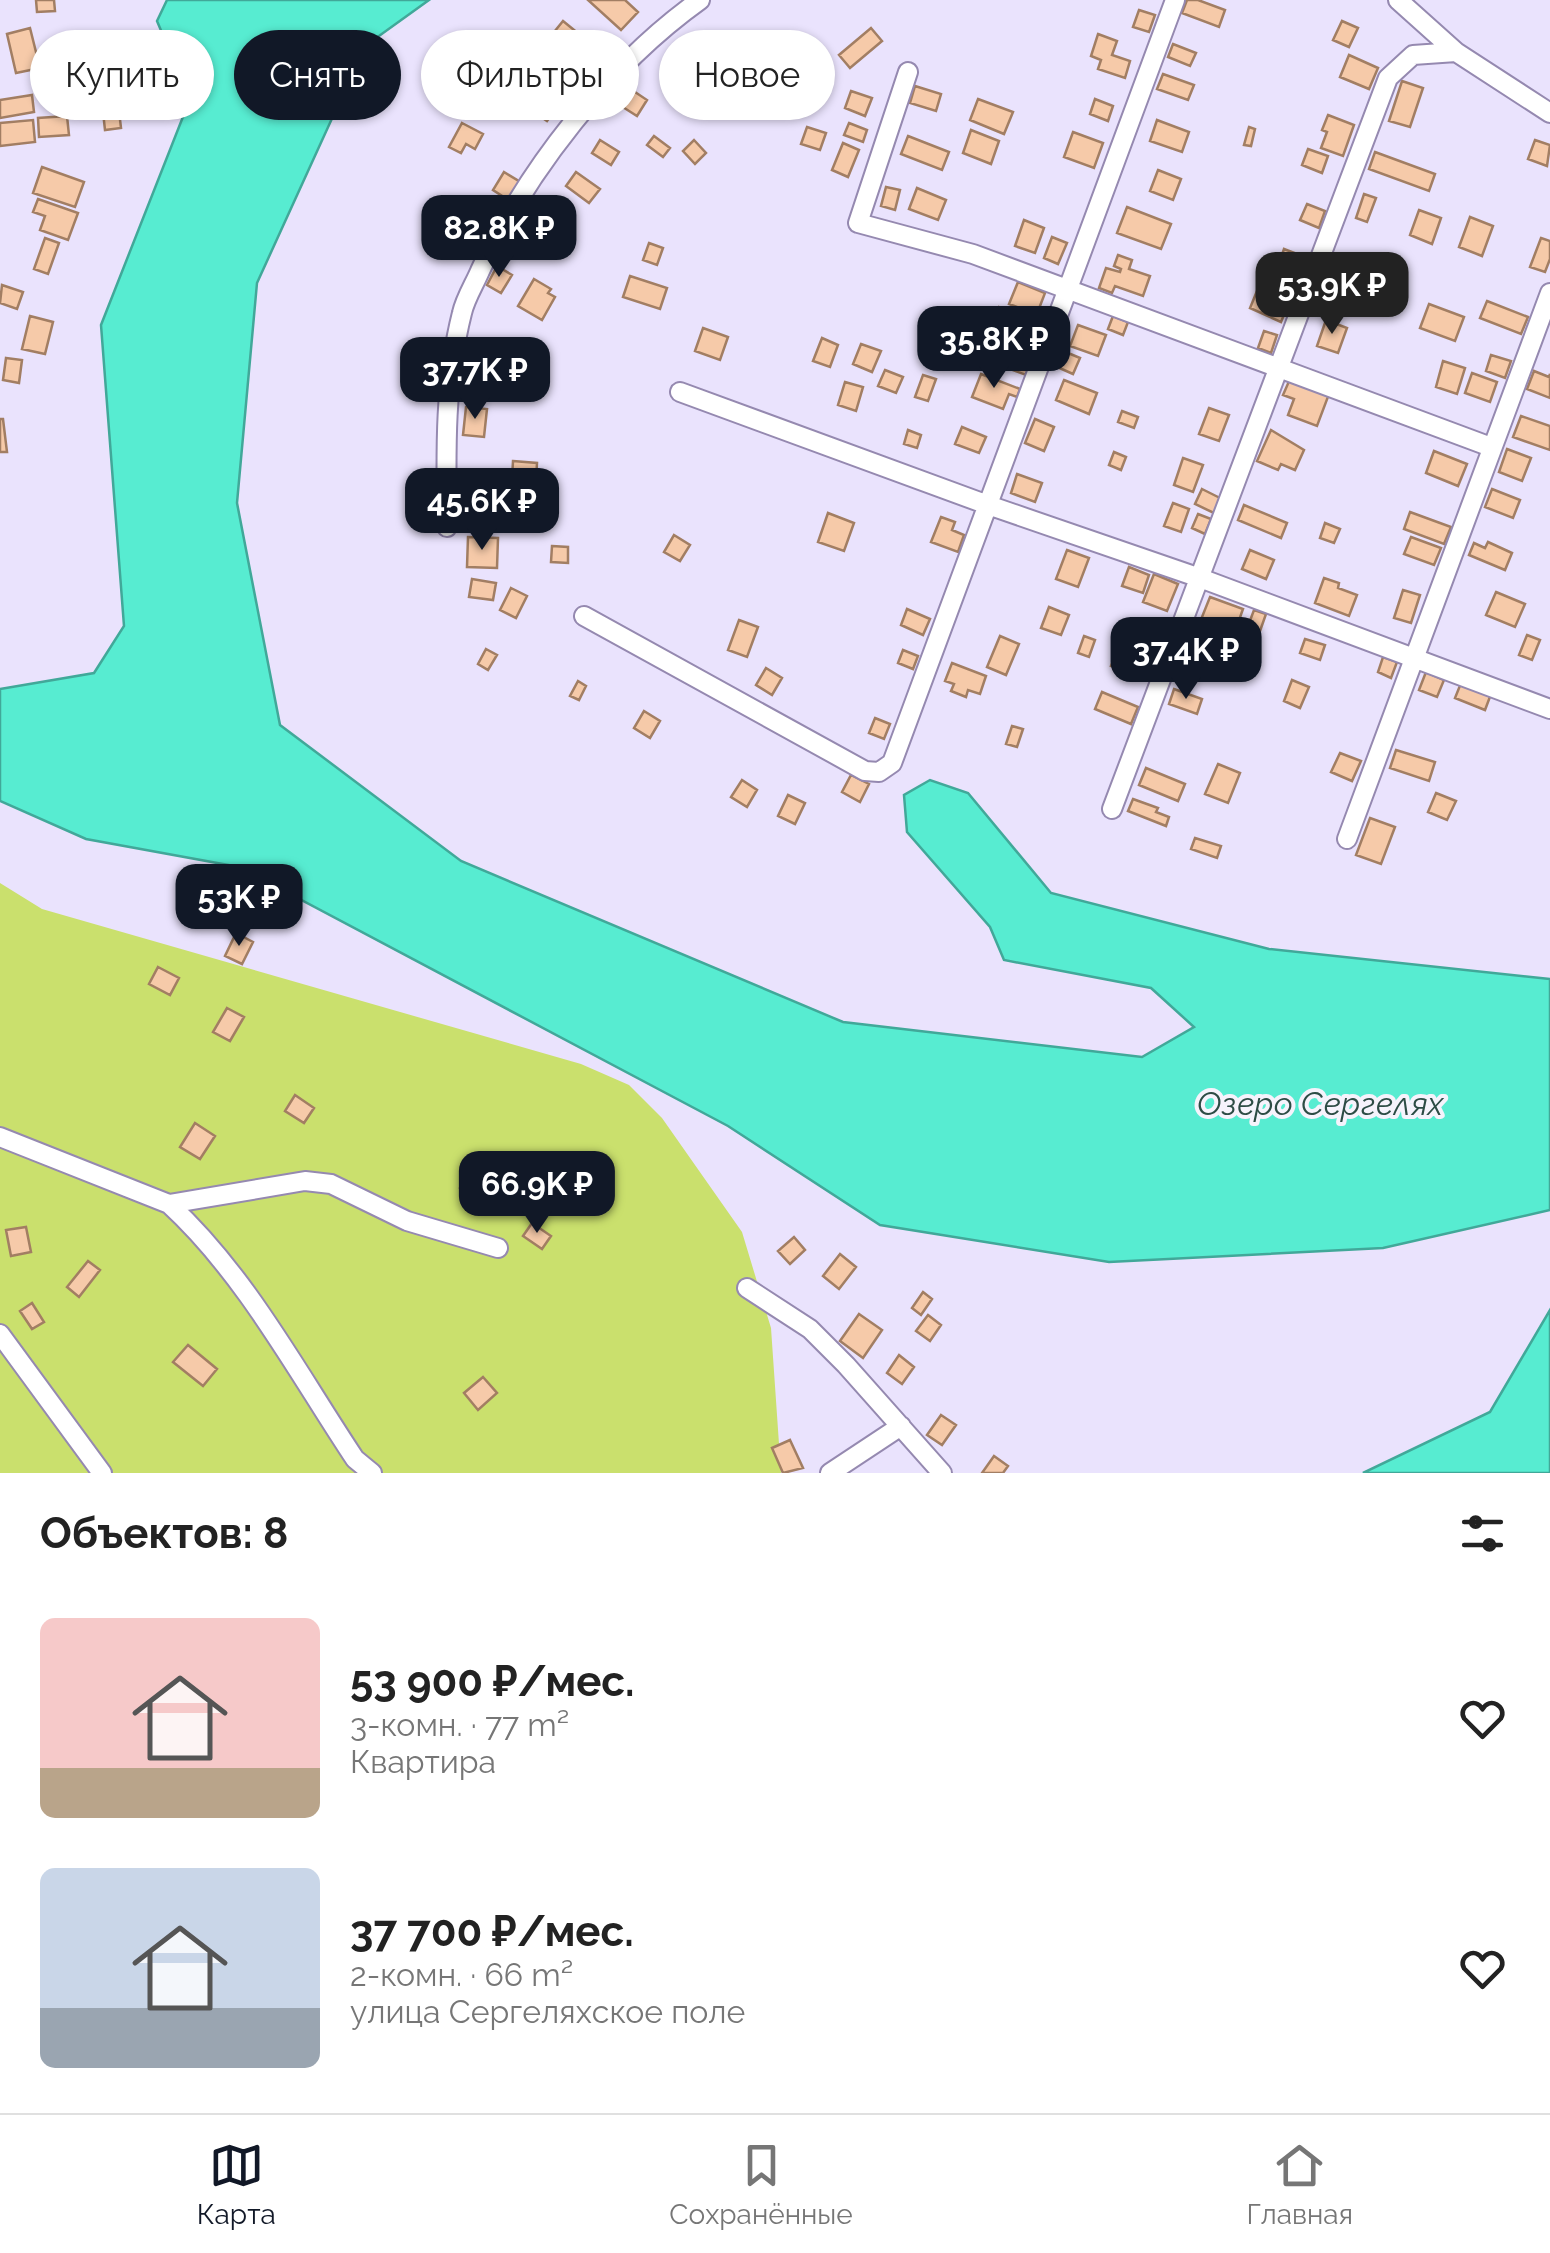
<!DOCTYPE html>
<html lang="ru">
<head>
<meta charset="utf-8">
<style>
	body { margin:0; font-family:Raleway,sans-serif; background:#f6f6f6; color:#222; height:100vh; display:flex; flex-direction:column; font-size:38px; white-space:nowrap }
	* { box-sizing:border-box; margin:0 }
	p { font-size:32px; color:#767676 }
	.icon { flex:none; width:55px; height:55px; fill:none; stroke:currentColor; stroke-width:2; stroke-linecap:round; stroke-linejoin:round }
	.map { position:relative; height:1473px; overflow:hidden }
	.details { display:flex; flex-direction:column; background:#fff; flex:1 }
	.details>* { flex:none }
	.banner { position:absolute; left:30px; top:30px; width:1000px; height:90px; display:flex; gap:20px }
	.price { position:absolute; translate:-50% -85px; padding:0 22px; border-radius:20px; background:#111827; color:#fff; font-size:32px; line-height:65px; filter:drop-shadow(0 2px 5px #0008) }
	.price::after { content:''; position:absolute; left:50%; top:60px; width:30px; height:22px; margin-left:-15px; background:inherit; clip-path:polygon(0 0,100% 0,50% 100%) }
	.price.on { background:#222; color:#fff }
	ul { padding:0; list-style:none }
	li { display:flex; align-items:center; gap:30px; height:250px; padding:0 40px }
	li span { display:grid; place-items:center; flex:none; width:280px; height:200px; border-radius:15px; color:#555 }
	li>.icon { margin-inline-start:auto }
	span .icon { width:120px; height:120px; fill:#fffc; stroke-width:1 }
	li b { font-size:42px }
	h2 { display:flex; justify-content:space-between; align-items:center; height:120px; padding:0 40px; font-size:42px }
	.pill { padding:0 35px; border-radius:45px; background:#fff; box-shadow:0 2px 8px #0004; font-size:35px; line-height:90px }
	.pill.on { background:#111827; color:#fff }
	.tabs { display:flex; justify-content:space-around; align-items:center; height:140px; border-top:2px solid #e0e0e0; background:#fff; font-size:28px; color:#767676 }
	.tabs a { display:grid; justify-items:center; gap:5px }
	.tabs .on { color:#111827 }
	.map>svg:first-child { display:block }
	.green { fill:#cae06d }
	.water { fill:#57ecd1; stroke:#41a899; stroke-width:2.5 }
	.building { fill:#f6caa9; stroke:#a27e63; stroke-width:2.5 }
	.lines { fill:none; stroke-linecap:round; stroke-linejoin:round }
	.minor-casing { stroke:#9589b0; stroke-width:22 }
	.minor { stroke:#fff; stroke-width:18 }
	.labels { text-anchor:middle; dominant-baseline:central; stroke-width:8; stroke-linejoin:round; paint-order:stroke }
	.water-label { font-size:32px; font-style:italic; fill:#2d4c45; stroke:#f6f3fc }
</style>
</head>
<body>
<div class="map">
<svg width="1550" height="1473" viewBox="0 0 1550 1473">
	<rect width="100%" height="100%" fill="#eae3fd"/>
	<!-- green -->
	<path class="green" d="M0,883L42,909L581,1064L629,1085L662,1118L742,1232L771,1328L781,1473H0Z"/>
	<!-- water -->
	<path class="water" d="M167,0H429L365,46L257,283L237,503L280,725L461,861L843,1022L1142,1057L1194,1027L1151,988L1004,960L990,927L907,832L904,795L930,780L968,793L1051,893L1269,949L1550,979V1210L1383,1248L1109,1262L880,1225L728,1126L239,867L86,839L0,801V689L94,673L124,626L101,325L190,99L157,21Z
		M1550,1310V1473H1363L1490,1412Z"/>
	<!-- building -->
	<path class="building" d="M36,0H54L55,11L37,12Z
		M588,0H625L638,12L621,30Z
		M1187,0H1198L1225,10L1219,27L1182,13Z
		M1139,10L1155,15L1149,32L1133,27Z
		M563,21L590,43L587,48L605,63L591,80L546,42Z
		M1342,21L1358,28L1349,47L1333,40Z
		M30,28L40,68L16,73L7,34Z
		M871,28L882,41L850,68L839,55Z
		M1098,34L1117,41L1112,55L1130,61L1125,78L1098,69L1101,60L1091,56Z
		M696,36L704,45L692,57L683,48Z
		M1173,44L1196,53L1190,66L1168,57Z
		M1349,55L1378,68L1369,89L1340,77Z
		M81,67L88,91L59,99L53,74Z
		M698,69L708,80L699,89L689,77Z
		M529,71L541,81L532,92L520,82Z
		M1163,74L1194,85L1188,100L1157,89Z
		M1402,81L1423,88L1410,127L1389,121Z
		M915,86L941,94L936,111L910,103Z
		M629,88L647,100L637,116L618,104Z
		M546,91L561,102L547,121L531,110Z
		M851,91L872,98L865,116L845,108Z
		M32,95L34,112L0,118V100Z
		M978,99L1013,112L1004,134L970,120Z
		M1095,99L1113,106L1108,121L1090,114Z
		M119,111L121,128L105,130L103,112Z
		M1328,115L1354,125L1343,156L1321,148L1327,132L1322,130Z
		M67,116L69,135L39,137L38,118Z
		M33,120L35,142L0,146V123Z
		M1157,120L1189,132L1182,152L1150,141Z
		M462,123L483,134L475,149L466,144L461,153L449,147Z
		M849,123L867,130L863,142L844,135Z
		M807,127L826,133L820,150L801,144Z
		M1249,127L1255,129L1251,146L1244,145Z
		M971,130L999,141L991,164L963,153Z
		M1073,132L1103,143L1094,168L1064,157Z
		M654,136L670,148L663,157L647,145Z
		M908,136L949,152L942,170L901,154Z
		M600,140L619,152L611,165L592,153Z
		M694,140L706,153L695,164L683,151Z
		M1535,140L1550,145L1547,166L1528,159Z
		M843,143L859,150L848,177L832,170Z
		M1308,149L1328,156L1322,173L1302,165Z
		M1375,152L1435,174L1429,191L1369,169Z
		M42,167L84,182L75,207L33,193Z
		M1158,170L1181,179L1173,200L1150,191Z
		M504,172L522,183L510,201L493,190Z
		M576,172L600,189L589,203L566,186Z
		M886,187L900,190L895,210L881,206Z
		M917,188L946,200L938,220L909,209Z
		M1364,194L1376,198L1367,222L1356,218Z
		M38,199L78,213L68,240L40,230L45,216L33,212Z
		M1307,204L1325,211L1319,228L1300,220Z
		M1127,207L1171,224L1161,249L1117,233Z
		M1419,210L1441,218L1432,244L1410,235Z
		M1470,217L1493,226L1482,256L1459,247Z
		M540,218L562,232L549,252L533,241L529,247L513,237L520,226L531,232Z
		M1024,220L1044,228L1035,253L1015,246Z
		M1052,237L1067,243L1058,264L1044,258Z
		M45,238L59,243L48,274L34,269Z
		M1541,238L1550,241V259L1545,272L1530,267Z
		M649,243L663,248L657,265L643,260Z
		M1284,249L1305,257L1296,285L1274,278Z
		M1118,255L1132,260L1129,269L1150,276L1143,296L1115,286L1112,293L1099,288L1106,268L1120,272L1121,269L1114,266Z
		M497,266L512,275L501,293L487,285Z
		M1336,269L1375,284L1366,307L1327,292Z
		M630,276L667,288L660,309L623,297Z
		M534,279L551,289L548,293L555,297L542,320L518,306Z
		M1018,282L1045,293L1030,332L995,318L999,307L1015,313L1017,307L1009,304Z
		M2,285L23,292L17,309L0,303Z
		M1257,291L1288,305L1281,322L1250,308Z
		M1487,301L1528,317L1521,334L1480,318Z
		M1429,304L1464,317L1455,341L1420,328Z
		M30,316L53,322L45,354L22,349Z
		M1113,316L1128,322L1123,335L1108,329Z
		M1326,320L1347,328L1338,353L1317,346Z
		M1078,325L1106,335L1098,356L1070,346Z
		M982,326L1005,334L995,361L972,353Z
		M703,328L728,337L720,360L695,351Z
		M1264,331L1277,335L1271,353L1258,348Z
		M822,338L838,345L830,367L813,361Z
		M861,344L881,351L872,372L853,364Z
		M1061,350L1080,358L1073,374L1055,366Z
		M1016,352L1032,358L1026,375L1010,369Z
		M496,354L520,360L515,382L490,376Z
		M1491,355L1511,361L1505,378L1486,371Z
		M6,358L22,360L19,383L3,380Z
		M1443,361L1465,368L1457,394L1436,387Z
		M885,370L903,377L896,393L878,386Z
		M1534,371L1549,377L1550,374V398L1527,389Z
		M1472,373L1497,382L1490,402L1465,393Z
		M981,374L1020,389L1017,397L1009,394L1003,409L972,397Z
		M923,375L936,379L928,401L915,397Z
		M1290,379L1329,394L1317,426L1288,415L1294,399L1283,395Z
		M1064,380L1097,393L1089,414L1056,400Z
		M845,382L863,387L856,411L838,405Z
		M466,407L487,409L484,437L463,435Z
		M1209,408L1229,415L1219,441L1199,434Z
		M1122,411L1138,417L1134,428L1118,422Z
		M1521,416L1550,426V450L1513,437Z
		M0,419H3L7,452H0Z
		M1035,419L1054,427L1044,451L1025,443Z
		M962,427L986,437L979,453L955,444Z
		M908,430L921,435L917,448L904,444Z
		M1271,430L1304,450L1295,470L1281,464L1278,470L1257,461Z
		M1507,449L1531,458L1522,481L1499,472Z
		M1434,451L1467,464L1458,486L1426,473Z
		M1114,452L1126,457L1121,470L1109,465Z
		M1183,458L1203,465L1193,492L1174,485Z
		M513,461L537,463L536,481L512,479Z
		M1017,474L1042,483L1035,502L1011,493Z
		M492,487L508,490L505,507L489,504Z
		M1202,489L1220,498L1214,513L1195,504Z
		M1492,489L1520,500L1513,518L1485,507Z
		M1173,503L1189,509L1181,532L1164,526Z
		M1244,505L1287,523L1281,538L1238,520Z
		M1410,512L1451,527L1444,544L1404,529Z
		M828,513L854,523L844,551L818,542Z
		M1198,514L1211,519L1205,534L1192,528Z
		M941,517L955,522L952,530L964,535L958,552L931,542Z
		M1325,523L1340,529L1334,543L1320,538Z
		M674,535L690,545L680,561L664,552Z
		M468,537L498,538L497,568L467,567Z
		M1411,537L1441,548L1434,565L1404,554Z
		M1488,542L1512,553L1505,570L1469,555L1474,543L1485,548Z
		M552,546L568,547V563L551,562Z
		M1067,550L1089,558L1078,587L1056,579Z
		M1250,550L1274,560L1266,579L1242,569Z
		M1129,567L1149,575L1143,593L1122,586Z
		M1154,574L1178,584L1167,611L1143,602Z
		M1324,578L1339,583L1338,588L1357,595L1349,616L1315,603Z
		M472,579L496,583L493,600L469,597Z
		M511,588L527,596L516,618L500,610Z
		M1403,590L1420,595L1411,623L1394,618Z
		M1496,592L1525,604L1515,627L1486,615Z
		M1210,597L1243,609L1232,640L1198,627Z
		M1049,607L1069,615L1061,635L1041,628Z
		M907,609L930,619L923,635L901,625Z
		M1254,610L1266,614L1260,631L1248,626Z
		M739,620L758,627L747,657L728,650Z
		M1527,635L1540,640L1532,660L1519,655Z
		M1000,636L1019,644L1006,675L987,667Z
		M1084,636L1095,640L1089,657L1078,653Z
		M1121,638L1152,650L1148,662L1156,664L1150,680L1111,666Z
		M1305,639L1325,645L1320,660L1300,653Z
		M1192,642L1207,648L1201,664L1186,658Z
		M486,649L497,655L488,670L478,664Z
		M903,650L918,656L913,669L898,663Z
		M1214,652L1233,660L1227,674L1208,666Z
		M1383,657L1397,662L1391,678L1378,672Z
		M952,663L986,676L980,694L968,690L966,697L951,691L954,684L945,681Z
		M766,668L782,678L772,695L756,685Z
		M1426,672L1444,680L1437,697L1419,690Z
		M1292,680L1309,687L1300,708L1284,701Z
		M578,681L586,686L579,700L570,696Z
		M1461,683L1491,694L1485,710L1455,698Z
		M1174,689L1202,699L1197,714L1169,704Z
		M1102,692L1138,707L1131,724L1095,709Z
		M644,711L660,721L650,738L634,728Z
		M875,718L890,724L884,739L869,733Z
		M1012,726L1023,729L1017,747L1006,744Z
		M1396,750L1435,762L1429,781L1390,768Z
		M1340,753L1361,761L1352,781L1331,772Z
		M1218,764L1240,773L1228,803L1205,794Z
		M1146,768L1185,784L1178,801L1139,785Z
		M851,775L869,784L860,802L842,792Z
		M742,780L757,790L747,807L731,797Z
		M1436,793L1456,801L1447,820L1428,812Z
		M788,795L805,803L795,824L778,816Z
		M1133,799L1158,808L1156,812L1169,817L1166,826L1128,811Z
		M1370,818L1395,827L1381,864L1356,855Z
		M1195,838L1221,846L1217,858L1191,849Z
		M236,933L253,942L242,964L225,956Z
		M158,967L179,978L170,995L149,984Z
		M227,1008L244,1017L230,1041L213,1032Z
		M295,1095L314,1108L304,1123L285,1111Z
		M195,1123L215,1136L200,1159L180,1147Z
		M472,1170L493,1185L481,1202L460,1188Z
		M532,1223L551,1236L542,1249L523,1236Z
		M26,1227L31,1252L11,1256L6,1230Z
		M794,1237L805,1250L790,1264L778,1251Z
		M840,1254L856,1267L839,1289L823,1276Z
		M88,1261L100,1270L79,1297L67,1287Z
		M923,1292L932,1299L921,1315L912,1308Z
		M32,1303L44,1322L32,1329L20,1311Z
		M859,1314L882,1330L863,1358L840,1341Z
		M928,1315L941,1325L930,1341L916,1331Z
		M188,1345L217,1369L203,1386L173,1362Z
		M899,1355L914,1367L902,1384L887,1373Z
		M483,1377L497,1393L478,1410L464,1393Z
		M941,1415L956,1425L942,1445L927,1435Z
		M790,1440L803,1468L783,1473L772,1448Z
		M994,1456L1008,1466L1003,1473H982Z"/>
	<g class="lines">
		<defs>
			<path id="minor" d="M1398,0L1456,52L1550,113
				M908,72L858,223L973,254L1491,447
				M680,392L988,505L1200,578L1550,709
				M447,527C446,456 444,384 462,313C465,299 474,285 480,271C527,170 609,65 700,0
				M584,616L865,771L879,772L892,763L1175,0
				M1112,809L1388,78L1413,55L1456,52
				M1347,839L1550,293
				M0,1137L169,1204
				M747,1288L810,1329L846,1365L942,1473
				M0,1334L102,1473
				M372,1473L355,1459C297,1372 246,1275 169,1204L305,1181L331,1184L407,1221L498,1248
				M830,1473L901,1426"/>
		</defs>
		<!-- minor casing -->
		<use href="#minor" class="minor-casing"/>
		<!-- minor -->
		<use href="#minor" class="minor"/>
	</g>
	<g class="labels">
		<!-- water labels -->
		<g class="water-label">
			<text x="1320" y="1103">Озеро Сергелях</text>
		</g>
	</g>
</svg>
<b class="price" style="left:499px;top:280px">82.8K ₽</b>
<b class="price on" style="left:1332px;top:337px">53.9K ₽</b>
<b class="price" style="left:994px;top:391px">35.8K ₽</b>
<b class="price" style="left:475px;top:422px">37.7K ₽</b>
<b class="price" style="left:482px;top:553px">45.6K ₽</b>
<b class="price" style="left:1186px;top:702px">37.4K ₽</b>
<b class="price" style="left:239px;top:949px">53K ₽</b>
<b class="price" style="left:537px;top:1236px">66.9K ₽</b>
<div class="banner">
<a class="pill">Купить</a>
<a class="pill on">Снять</a>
<a class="pill">Фильтры</a>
<a class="pill">Новое</a>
</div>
</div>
<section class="details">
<h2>Объектов: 8<svg class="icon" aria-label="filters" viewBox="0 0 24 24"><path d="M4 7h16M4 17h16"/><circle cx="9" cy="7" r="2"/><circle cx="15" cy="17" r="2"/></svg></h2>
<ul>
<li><span style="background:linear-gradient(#f6c9c9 75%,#b9a48a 0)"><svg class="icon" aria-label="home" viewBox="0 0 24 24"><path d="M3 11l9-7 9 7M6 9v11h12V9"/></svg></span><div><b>53 900 ₽/мес.</b><p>3-комн. · 77 m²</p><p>Квартира</p></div><svg class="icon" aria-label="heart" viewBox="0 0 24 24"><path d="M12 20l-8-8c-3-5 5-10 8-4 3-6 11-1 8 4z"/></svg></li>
<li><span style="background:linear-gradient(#c9d6e8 70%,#9aa5b1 0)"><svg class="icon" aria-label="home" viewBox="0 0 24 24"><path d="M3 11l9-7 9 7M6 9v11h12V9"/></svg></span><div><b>37 700 ₽/мес.</b><p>2-комн. · 66 m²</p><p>улица Сергеляхское поле</p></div><svg class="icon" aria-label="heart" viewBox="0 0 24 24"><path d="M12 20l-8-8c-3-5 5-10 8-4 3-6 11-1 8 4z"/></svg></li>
</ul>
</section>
<nav class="tabs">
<a class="on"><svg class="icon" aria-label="map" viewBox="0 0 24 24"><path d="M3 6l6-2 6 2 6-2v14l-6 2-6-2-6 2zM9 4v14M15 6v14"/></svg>Карта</a>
<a><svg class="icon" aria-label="saved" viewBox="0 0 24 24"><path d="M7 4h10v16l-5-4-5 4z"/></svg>Сохранённые</a>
<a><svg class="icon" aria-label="home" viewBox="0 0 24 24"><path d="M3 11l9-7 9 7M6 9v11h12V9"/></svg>Главная</a>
</nav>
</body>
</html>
